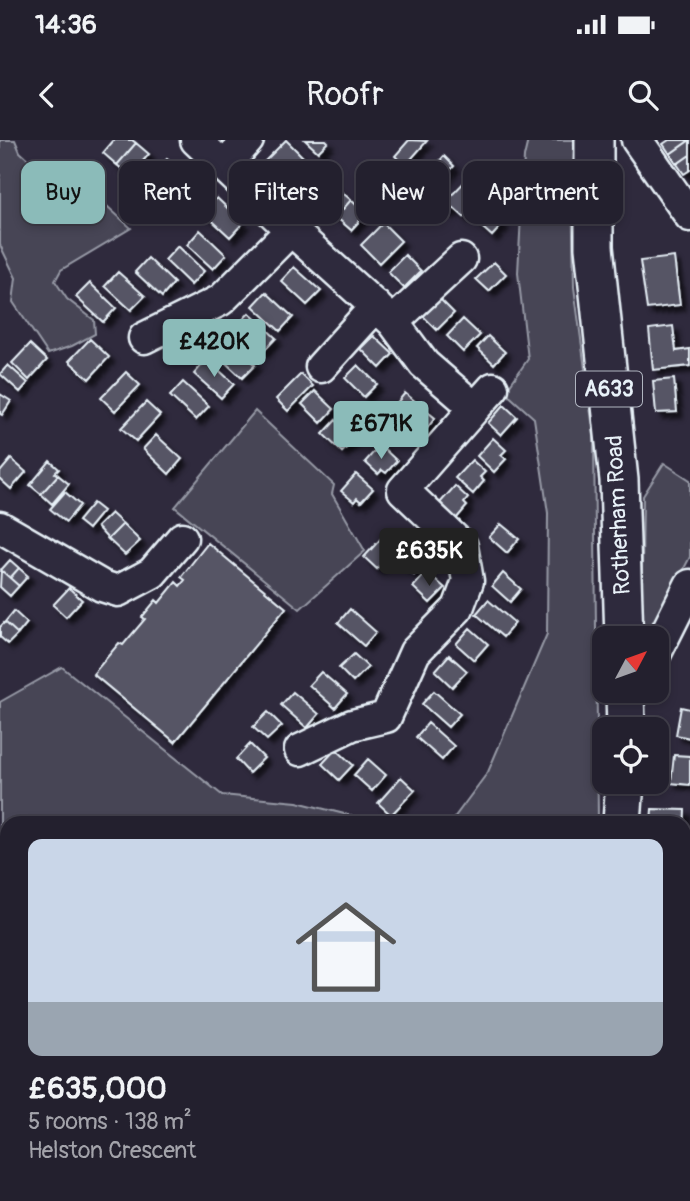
<!DOCTYPE html>
<html lang="en">
<head>
<meta charset="utf-8">
<style>
	body { margin:0; font-family:Pangolin,sans-serif; background:#2f2d3a; color:#f1f3f6; height:100vh; display:flex; flex-direction:column; font-size:26px; white-space:nowrap }
	* { box-sizing:border-box; margin:0 }
	p { font-size:23px; color:#a3a3aa }
	.icon { flex:none; width:38px; height:38px; fill:none; stroke:currentColor; stroke-width:2; stroke-linecap:round; stroke-linejoin:round }
	.map { position:relative; flex:1; overflow:hidden }
	.side { position:absolute; left:0px; top:676px; width:691px; height:387px; display:flex; flex-direction:column; background:#23202e; border-radius:21px 21px 0 0; box-shadow:0 4px 10px #0003,0 0 0 2px #403e4a }
	.side>* { flex:none }
	.top-card { position:absolute; left:21px; top:21px; width:649px; height:63px; display:flex; gap:14px }
	.needle { width:46px; rotate:49deg }
	.tools { position:absolute; left:592px; top:486px; display:grid; gap:14px }
	.tools a { display:grid; place-items:center; width:77px; height:77px; border-radius:14px; background:#23202e; box-shadow:0 4px 10px #0003,0 0 0 2px #403e4a; font-size:35px }
	.price { position:absolute; translate:-50% -60px; padding:0 16px; border-radius:7px; background:#8bbbb9; color:#111; font-size:23px; line-height:46px; filter:drop-shadow(0 2px 4px #0008) }
	.price::after { content:''; position:absolute; left:50%; top:42px; width:21px; height:16px; margin-left:-10px; background:inherit; clip-path:polygon(0 0,100% 0,50% 100%) }
	.price.active { background:#222; color:#fff }
	ul { padding:0; list-style:none }
	li { display:grid; align-content:center; gap:14px; height:371px; padding:0 28px }
	li span { display:grid; place-items:center; height:217px; border-radius:14px; color:#555 }
	li>.icon { margin-inline-start:auto }
	span .icon { width:126px; height:126px; fill:#fffc; stroke-width:1 }
	li b { font-size:30px }
	.chip { padding:0 24px; border-radius:14px; background:#23202e; box-shadow:0 4px 10px #0003,0 0 0 2px #403e4a; font-size:24px; line-height:63px }
	.chip.active { background:#8bbbb9; color:#111 }
	.status { display:flex; justify-content:space-between; align-items:center; height:49px; padding:0 35px; background:#23202e; direction:ltr }
	.status svg { height:19px; fill:currentColor }
	header { display:flex; justify-content:space-between; align-items:center; height:91px; padding:0 28px; background:#23202e; font-size:32px; font-weight:600 }
	.map>svg:first-child { display:block }
	.green { fill:#464455; stroke:#979aa6; stroke-width:2 }
	.building { fill:#575565; stroke:#e8f1f8; stroke-width:2; filter:url(#shadow) }
	.lines { fill:none; stroke-linecap:round; stroke-linejoin:round }
	.minor-casing { stroke:#e8f1f8; stroke-width:35 }
	.major-casing { stroke:#e8f1f8; stroke-width:42 }
	.minor { stroke:#2f2a3d; stroke-width:30 }
	.major { stroke:#2f2a3d; stroke-width:37 }
	.labels { text-anchor:middle; dominant-baseline:central; stroke-width:5; stroke-linejoin:round; paint-order:stroke }
	.shield { fill:#2f2a3d; stroke:#b0b5c0; stroke-width:2 }
	.shield-label { font-size:21px; font-weight:bold; fill:#e8f1f8 }
	.street-label { font-size:23px; fill:#e8f1f8; stroke:#2f2a3d }
</style>
</head>
<body>
<div class="status"><b>14:36</b><svg viewBox="0 0 49 12"><path d="M0 12V9h3v3zM5 12V6h3v6zM10 12V3h3v9zM15 12V0h3v12zM26 1h20v11H26zM47 4h2v5h-2z"/></svg></div>
<header><svg class="icon" aria-label="back" viewBox="0 0 24 24"><path d="M15 5l-7 7 7 7"/></svg>Roofr<svg class="icon" aria-label="search" viewBox="0 0 24 24"><circle cx="10" cy="10" r="6"/><path d="M15 15l6 6"/></svg></header>
<div class="map">
<svg width="690" height="1061" viewBox="0 0 690 1061">
	<defs>
		<filter id="shadow"><feDropShadow dx="5.5" dy="5.5" stdDeviation="2" flood-color="#0009"/></filter>
	</defs>
	<rect width="100%" height="100%" fill="#2f2a3d"/>
	<filter id="ink" filterUnits="userSpaceOnUse"><feTurbulence type="fractalNoise" baseFrequency=".0143" numOctaves="2"/><feDisplacementMap in="SourceGraphic" scale="14" xChannelSelector="R" yChannelSelector="G"/><feConvolveMatrix kernelMatrix="1 2 1 2 8 2 1 2 1" color-interpolation-filters="sRGB"/></filter>
	<g filter="url(#ink)">
		<!-- green -->
		<path class="green" d="M0,0H15L20,12L41,31L72,34L131,88L61,130L55,141L67,159L94,180L95,194L72,206L48,214L13,162L16,138L0,105Z
			M528,0H574L572,43L574,147L594,296L598,682H451L488,632L547,494L548,373L534,278L505,252L528,219L518,133L524,17Z
			M255,271L334,345L332,354L365,411L300,469L175,367Z
			M664,323L690,340V417L647,499H641L643,356Z
			M62,527L222,655L297,662L376,682H7V1055H489L485,1061H0V562Z"/>
		<!-- building -->
		<path class="building" d="M114,0H132L136,3L117,25L103,13Z
			M286,0L304,18L281,41L264,22Z
			M305,0H326L328,2L318,12Z
			M409,0L427,1L405,26L395,16Z
			M669,0H690L670,14L663,4Z
			M690,0V15L677,24L670,14Z
			M136,3L149,14L130,36L117,25Z
			M690,15V30L684,34L677,24Z
			M444,16L454,26L433,50L422,41Z
			M167,19L180,30L161,52L148,40Z
			M479,27L496,44L464,77L454,68L449,73L442,65Z
			M180,30L194,42L175,64L161,52Z
			M336,47L351,60L336,77L322,63Z
			M217,58L243,83L230,97L203,72Z
			M351,60L366,74L351,90L336,77Z
			M486,68L503,84L492,96L475,81Z
			M383,83L401,101L379,123L361,105Z
			M200,90L226,115L213,129L187,105Z
			M178,106L204,131L191,145L165,120Z
			M405,115L421,131L404,148L388,132Z
			M674,117L680,165L647,169L640,121Z
			M148,118L174,143L162,157L135,132Z
			M494,122L506,134L489,151L476,139Z
			M294,127L321,151L307,165L281,141Z
			M118,132L145,156L131,170L105,146Z
			M90,143L116,168L103,182L76,157Z
			M266,152L293,177L280,191L253,166Z
			M438,157L454,173L437,190L421,174Z
			M249,173L276,198L263,212L236,187Z
			M463,179L480,195L463,212L447,196Z
			M673,186L676,211L690,209V226L653,230L649,189Z
			M223,195L255,225L242,238L210,208Z
			M374,196L393,214L380,228L361,209Z
			M488,196L505,212L494,224L477,208Z
			M90,199L109,217L89,239L69,221Z
			M30,204L47,220L29,240L12,223Z
			M207,219L234,244L221,258L194,234Z
			M8,225L28,243L20,252L0,234Z
			M358,225L377,244L364,257L345,238Z
			M126,232L140,245L115,271L101,258Z
			M301,234L313,246L288,271L276,259Z
			M674,239L677,272L656,273L653,241Z
			M183,242L209,266L196,280L170,256Z
			M315,251L334,269L321,283L302,264Z
			M405,253L435,278L421,296L402,280L407,274L396,264Z
			M0,254L11,261L2,275L0,274Z
			M146,262L160,275L136,301L121,288Z
			M504,265L517,277L501,295L488,283Z
			M336,280L355,299L342,312L323,294Z
			M156,295L182,319L169,334L143,309Z
			M493,298L506,310L501,315L506,319L494,332L477,316Z
			M380,305L397,321L386,333L382,330L378,334L365,322Z
			M11,319L26,332L11,349L0,339V332Z
			M472,320L485,332L480,337L484,341L473,354L455,338Z
			M50,321L59,329L55,333L58,335L41,354L30,345Z
			M356,334L373,349L361,362L357,358L354,362L341,351Z
			M58,335L69,344L52,364L41,354Z
			M455,346L468,358L464,363L467,366L456,379L439,364Z
			M65,352L80,365L66,382L50,369Z
			M93,363L103,371L88,389L78,381Z
			M111,373L123,384L108,399L97,387Z
			M123,384L140,401L125,415L108,399Z
			M501,384L519,399L507,413L489,397Z
			M387,392L401,404L377,429L364,417Z
			M208,403L286,468L175,602L93,534L119,503L123,505L145,479L142,477L156,460L159,463L176,442L180,446L185,440L181,437Z
			M416,406L430,418L414,435L401,423Z
			M10,420L19,428L10,438L1,430Z
			M19,428L28,436L19,446L10,438Z
			M1,430L19,446L10,456L0,447Z
			M427,432L445,448L430,463L413,447Z
			M503,433L521,449L510,462L492,446Z
			M69,448L82,460L66,477L53,465Z
			M488,460L515,483L503,497L476,474Z
			M350,469L376,492L364,506L338,483Z
			M14,471L27,483L18,494L5,482Z
			M5,482L18,494L8,504L0,497V487Z
			M470,488L488,504L474,520L456,504Z
			M354,514L368,527L353,542L339,528Z
			M449,515L467,531L452,547L435,531Z
			M321,532L347,554L335,568L309,545Z
			M434,551L460,574L448,587L422,564Z
			M293,552L319,574L307,588L281,565Z
			M681,567L690,569V598L676,595Z
			M268,572L282,586L267,600L253,587Z
			M428,583L454,606L442,620L416,597Z
			M250,604L264,618L249,633L236,619Z
			M336,609L353,625L339,640L322,624Z
			M674,615L690,616V645L671,643Z
			M368,619L386,635L372,651L354,635Z
			M401,637L415,650L391,675L378,663Z
			M652,669L685,670L684,690V682H651Z
			M684,728H690V756H684Z
			M688,837H690V864L684,862V847Z
			M684,974L690,976V1001L684,998Z"/>
		<g class="lines">
			<defs>
				<path id="minor" d="M196,0L291,90L393,182L424,224L475,268L403,350L462,406L468,441L458,468L415,512L386,577L352,585L300,610
					M637,0L690,76
					M225,26L248,0
					M393,182L461,119
					M144,198L221,160L291,90
					M321,227L376,166
					M475,268L493,248
					M0,387L102,446L118,451L152,433L182,398
					M656,513L690,445
					M569,1061L571,1055"/>
				<path id="major" d="M594,0V107L619,340L624,499
					M625,551L626,590
					M622,682L625,642
					M521,1061L523,1055"/>
			</defs>
			<!-- minor casing -->
			<use href="#minor" class="minor-casing"/>
			<!-- major casing -->
			<use href="#major" class="major-casing"/>
			<!-- minor -->
			<use href="#minor" class="minor"/>
			<!-- major -->
			<use href="#major" class="major"/>
		</g>
	</g>
	<g class="labels">
		<!-- shield labels -->
		<rect class="shield" x="576" y="231.5" width="66" height="35" rx="5"/>
		<g class="shield-label">
			<text x="609" y="249">A633</text>
		</g>
		<!-- street labels -->
		<g class="street-label">
			<text transform="translate(618 375) rotate(-93)">Rotherham Road</text>
		</g>
	</g>
</svg>
<div class="tools">
<a><svg class="needle" viewBox="-14 -14 28 28"><path d="M0-13l5 13h-10z" fill="#e53935"/><path d="M0 13l5-13h-10z" fill="#a3a3aa"/></svg></a>
<a><svg class="icon" aria-label="locate" viewBox="0 0 24 24"><circle cx="12" cy="12" r="6"/><path d="M12 2v4M12 18v4M2 12h4M18 12h4"/></svg></a>
</div>
<b class="price" style="left:214px;top:239px">£420K</b>
<b class="price" style="left:381px;top:321px">£671K</b>
<b class="price active" style="left:429px;top:448px">£635K</b>
<div class="top-card">
<a class="chip active">Buy</a>
<a class="chip">Rent</a>
<a class="chip">Filters</a>
<a class="chip">New</a>
<a class="chip">Apartment</a>
</div>
<section class="side">
<ul>
<li><span style="background:linear-gradient(#c9d6e8 75%,#9aa5b1 0)"><svg class="icon" aria-label="home" viewBox="0 0 24 24"><path d="M3 11l9-7 9 7M6 9v11h12V9"/></svg></span><div><b>£635,000</b><p>5 rooms · 138 m²</p><p>Helston Crescent</p></div></li>
</ul>
</section>
</div>
</body>
</html>
